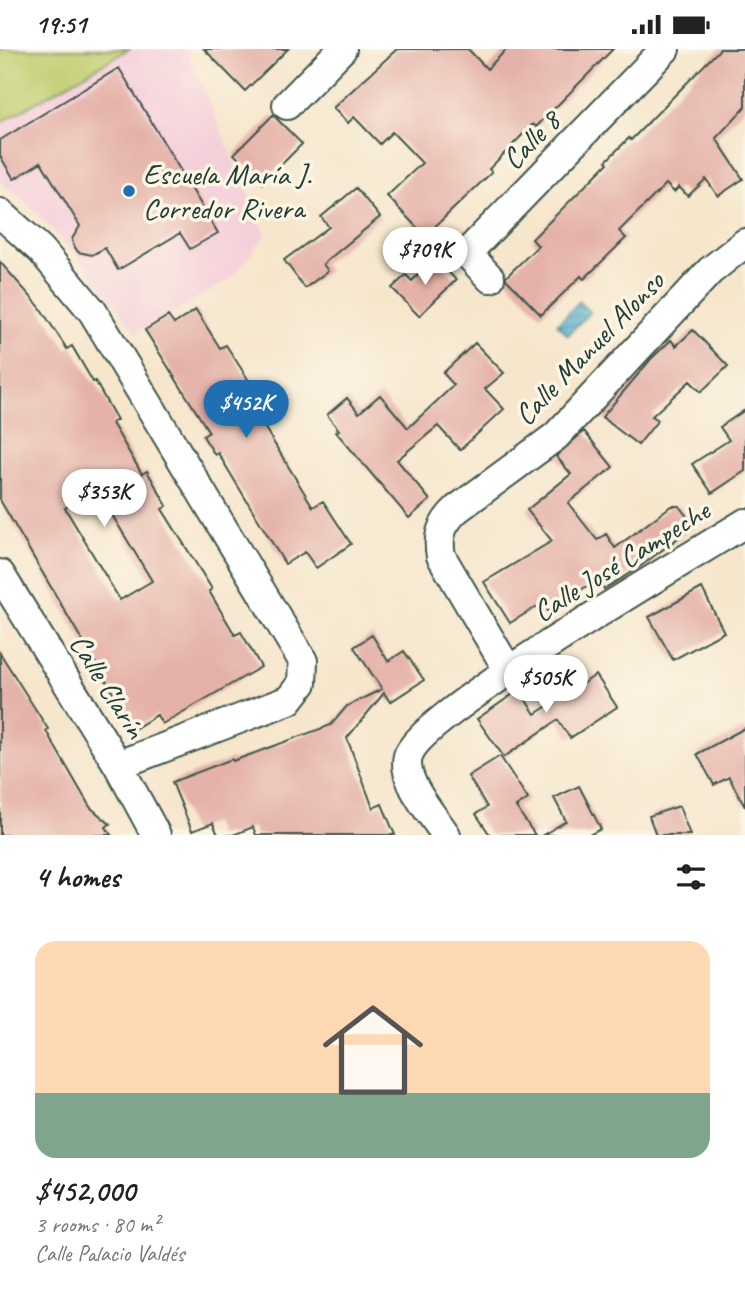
<!DOCTYPE html>
<html lang="en">
<head>
<meta charset="utf-8">
<style>
	body { margin:0; font-family:Caveat,sans-serif; background:#f2f2f2; color:#222; height:100vh; display:flex; flex-direction:column; font-size:26px; white-space:nowrap }
	* { box-sizing:border-box; margin:0 }
	p { font-size:23px; color:#767676 }
	.icon { flex:none; width:38px; height:38px; fill:none; stroke:currentColor; stroke-width:2; stroke-linecap:round; stroke-linejoin:round }
	.map { position:relative; height:786px; overflow:hidden }
	.sheet { display:flex; flex-direction:column; background:#fff; flex:1 }
	.sheet>* { flex:none }
	.price { position:absolute; translate:-50% -60px; padding:0 16px; border-radius:24px; background:#fff; color:#222; font-size:23px; line-height:46px; filter:drop-shadow(0 2px 4px #0008) }
	.price::after { content:''; position:absolute; left:50%; top:42px; width:21px; height:16px; margin-left:-10px; background:inherit; clip-path:polygon(0 0,100% 0,50% 100%) }
	.price.current { background:#1f6fb2; color:#fff }
	ul { padding:0; list-style:none }
	li { display:grid; align-content:center; gap:14px; height:371px; padding:0 35px }
	li+li { border-top:2px solid #e0e0e0 }
	li span { display:grid; place-items:center; height:217px; border-radius:21px; color:#555 }
	li>.icon { margin-inline-start:auto }
	span .icon { width:126px; height:126px; fill:#fffc; stroke-width:1 }
	li b { font-size:30px }
	h2 { display:flex; justify-content:space-between; align-items:center; height:84px; padding:0 35px; font-size:30px }
	.status { display:flex; justify-content:space-between; align-items:center; height:49px; padding:0 35px; background:#fff; direction:ltr }
	.status svg { height:19px; fill:currentColor }
	.map>svg:first-child { display:block }
	.built { fill:#f5cfda }
	.green { fill:#bfcc6d; stroke:#6f8450; stroke-width:2 }
	.water { fill:url(#water-rules); stroke:#387581; stroke-width:2 }
	.building { fill:#e5b2a9; fill-rule:evenodd }
	.lines { fill:none; stroke-linecap:round; stroke-linejoin:round }
	.minor-casing { stroke:#3f564b; stroke-width:32 }
	.minor { stroke:#fff; stroke-width:28 }
	.poi-dot { fill:#1f6fb2; stroke:#fcf5e5; stroke-width:2.5 }
	.labels { text-anchor:middle; dominant-baseline:central; stroke-width:7; stroke-linejoin:round; paint-order:stroke }
	.street-label { font-size:30px; fill:#1f3d34; stroke:#fcf5e5 }
	.poi-label { font-size:30px; fill:#1f3d34; stroke:#fcf5e5; text-anchor:start }
</style>
</head>
<body>
<div class="status"><b>19:51</b><svg viewBox="0 0 49 12"><path d="M0 12V9h3v3zM5 12V6h3v6zM10 12V3h3v9zM15 12V0h3v12zM26 1h20v11H26zM47 4h2v5h-2z"/></svg></div>
<div class="map">
<svg width="745" height="786" viewBox="0 0 745 786">
	<defs>
		<pattern id="water-rules" width="6" height="5" patternUnits="userSpaceOnUse" patternTransform="scale(1.75)"><rect width="6" height="5" fill="#50adce"/><path d="M0 2.5h6" fill="none" stroke="#428ea8"/></pattern>
	</defs>
	<rect width="100%" height="100%" fill="#fcf5e5"/>
	<filter id="ink" filterUnits="userSpaceOnUse"><feTurbulence type="fractalNoise" baseFrequency=".0143" numOctaves="2"/><feDisplacementMap in="SourceGraphic" scale="14" xChannelSelector="R" yChannelSelector="G"/><feConvolveMatrix kernelMatrix="1 2 1 2 8 2 1 2 1" color-interpolation-filters="sRGB"/></filter>
	<filter id="wash" filterUnits="userSpaceOnUse"><feTurbulence type="fractalNoise" baseFrequency=".00686" numOctaves="4" result="noise"/><feDisplacementMap in="SourceGraphic" scale="28" xChannelSelector="R" yChannelSelector="G"/><feGaussianBlur stdDeviation="1.57" result="paint"/><feColorMatrix in="noise" values="0 0 0 0 0 0 0 0 0 0 0 0 0 0 0 0 0 1.4 0 .05"/><feComposite in="paint" operator="in"/></filter>
	<g filter="url(#wash)">
		<rect width="100%" height="100%" fill="#f6e6cc"/>
		<!-- built -->
		<path class="built" d="M129,0H186L266,186L231,230L136,284L80,210L23,150L0,133V74Z"/>
		<!-- green -->
		<path class="green" d="M0,0H129L0,74Z"/>
		<!-- water -->
		<path class="water" d="M579,253L590,263L568,286L557,275Z"/>
		<g id="blocks">
			<!-- building -->
			<path class="building" d="M204,0H288L245,42Z
				M397,0H468L487,20L507,0H613L536,78L533,75L489,120L492,123L425,187L387,147L422,114L392,83L380,95L354,68L348,74L333,59Z
				M720,0H745V58L716,89L743,130L718,147L706,130L688,147L679,138L674,143L666,135L619,182L626,189L584,230L581,227L541,266L506,230V228L538,197L532,190L608,114L606,112L629,89L631,91Z
				M119,19L218,184L190,200L180,184L118,221L105,199L92,206L78,203L73,195L72,190L80,177L41,113L14,130L0,107V91Z
				M273,66L302,95L263,134L234,105Z
				M356,139L380,168L323,215L328,222L305,239L284,211L329,178L321,168Z
				M435,209L456,231L419,267L392,239L406,226L412,232Z
				M0,213L39,257L67,300L72,297L93,333L95,332L117,371L112,374L142,425L147,422L167,457L162,460L212,540L209,542L235,586L241,583L261,618L162,675L157,666L134,680L0,451ZM97,441L152,532L120,551L65,459Z
				M196,261L220,299L226,296L273,369L263,376L313,458L323,452L351,495L316,519L305,503L285,515L218,404L215,406L203,387L209,383L145,281L168,267L174,275Z
				M693,281L728,317L701,343L690,332L652,367L658,371L638,396L602,368L651,310L671,291L676,297Z
				M475,294L504,324L485,340L504,360L460,401L438,377L397,411L430,451L409,469L336,383L339,381L327,366L347,349L359,364L380,346L408,379L454,336L443,324Z
				M745,361V422L712,444L692,415L729,391L720,378Z
				M584,382L613,418L568,454L597,491L606,485L615,499L671,457H679L694,477L641,517L604,540L598,530L548,562L543,554L510,574L484,533L552,492L527,461L571,425L556,407Z
				M702,539L724,583L673,611L649,568Z
				M372,586L388,612L404,602L424,631L390,653L384,644L347,689L373,759L382,755L395,786H256L253,778L233,786H218L213,774L192,782L172,733L232,710L233,712L331,676L347,657L382,640L354,598Z
				M0,604L48,680L46,682L90,758L110,775L106,778L111,786H0Z
				M596,626L617,658L570,689L558,671L504,708L477,670L519,641L535,665Z
				M745,679V758L729,728L714,736L697,705Z
				M500,707L528,750L516,758L535,786H490L476,765L487,758L468,727Z
				M579,737L601,780L589,786H543L566,772L554,749Z
				M679,757L690,786H656L649,767Z"/>
		</g>
	</g>
	<g filter="url(#ink)">
		<use href="#blocks" fill-opacity="0" stroke="#3f564b" stroke-width="2"/>
		<g class="lines">
			<defs>
				<path id="minor" d="M287,56L342,0
					M0,164L41,201L93,263L303,612L302,634L289,651L118,716
					M490,229L467,204L665,0
					M0,525L118,716L156,786
					M508,621L441,507C437,486 442,474 457,460L556,387L710,222L745,194
					M446,786C433,766 401,732 408,707C420,665 693,507 745,474"/>
			</defs>
			<!-- minor casing -->
			<use href="#minor" class="minor-casing"/>
			<!-- minor -->
			<use href="#minor" class="minor"/>
		</g>
	</g>
	<!-- markers -->
	<circle class="poi-dot" cx="129" cy="142" r="7"/>
	<g class="labels">
		<!-- street labels -->
		<g class="street-label">
			<text transform="translate(531 91) rotate(-46)">Calle 8</text>
			<text transform="translate(589 299) rotate(-46)">Calle Manuel Alonso</text>
			<text transform="translate(621 512) rotate(-32)">Calle José Campeche</text>
			<text transform="translate(108 637) rotate(58)">Calle Clarín</text>
		</g>
		<!-- poi labels -->
		<g class="poi-label">
			<text x="143" y="125">Escuela María J.<tspan x="143" dy="34">Corredor Rivera</tspan></text>
		</g>
	</g>
</svg>
<b class="price" style="left:425px;top:238px">$709K</b>
<b class="price current" style="left:246px;top:391px">$452K</b>
<b class="price" style="left:104px;top:480px">$353K</b>
<b class="price" style="left:546px;top:666px">$505K</b>
</div>
<section class="sheet">
<h2>4 homes<svg class="icon" aria-label="filters" viewBox="0 0 24 24"><path d="M4 7h16M4 17h16"/><circle cx="9" cy="7" r="2"/><circle cx="15" cy="17" r="2"/></svg></h2>
<ul>
<li><span style="background:linear-gradient(#ffd9b3 70%,#7fa58c 0)"><svg class="icon" aria-label="home" viewBox="0 0 24 24"><path d="M3 11l9-7 9 7M6 9v11h12V9"/></svg></span><div><b>$452,000</b><p>3 rooms · 80 m²</p><p>Calle Palacio Valdés</p></div></li>
</ul>
</section>
</body>
</html>
